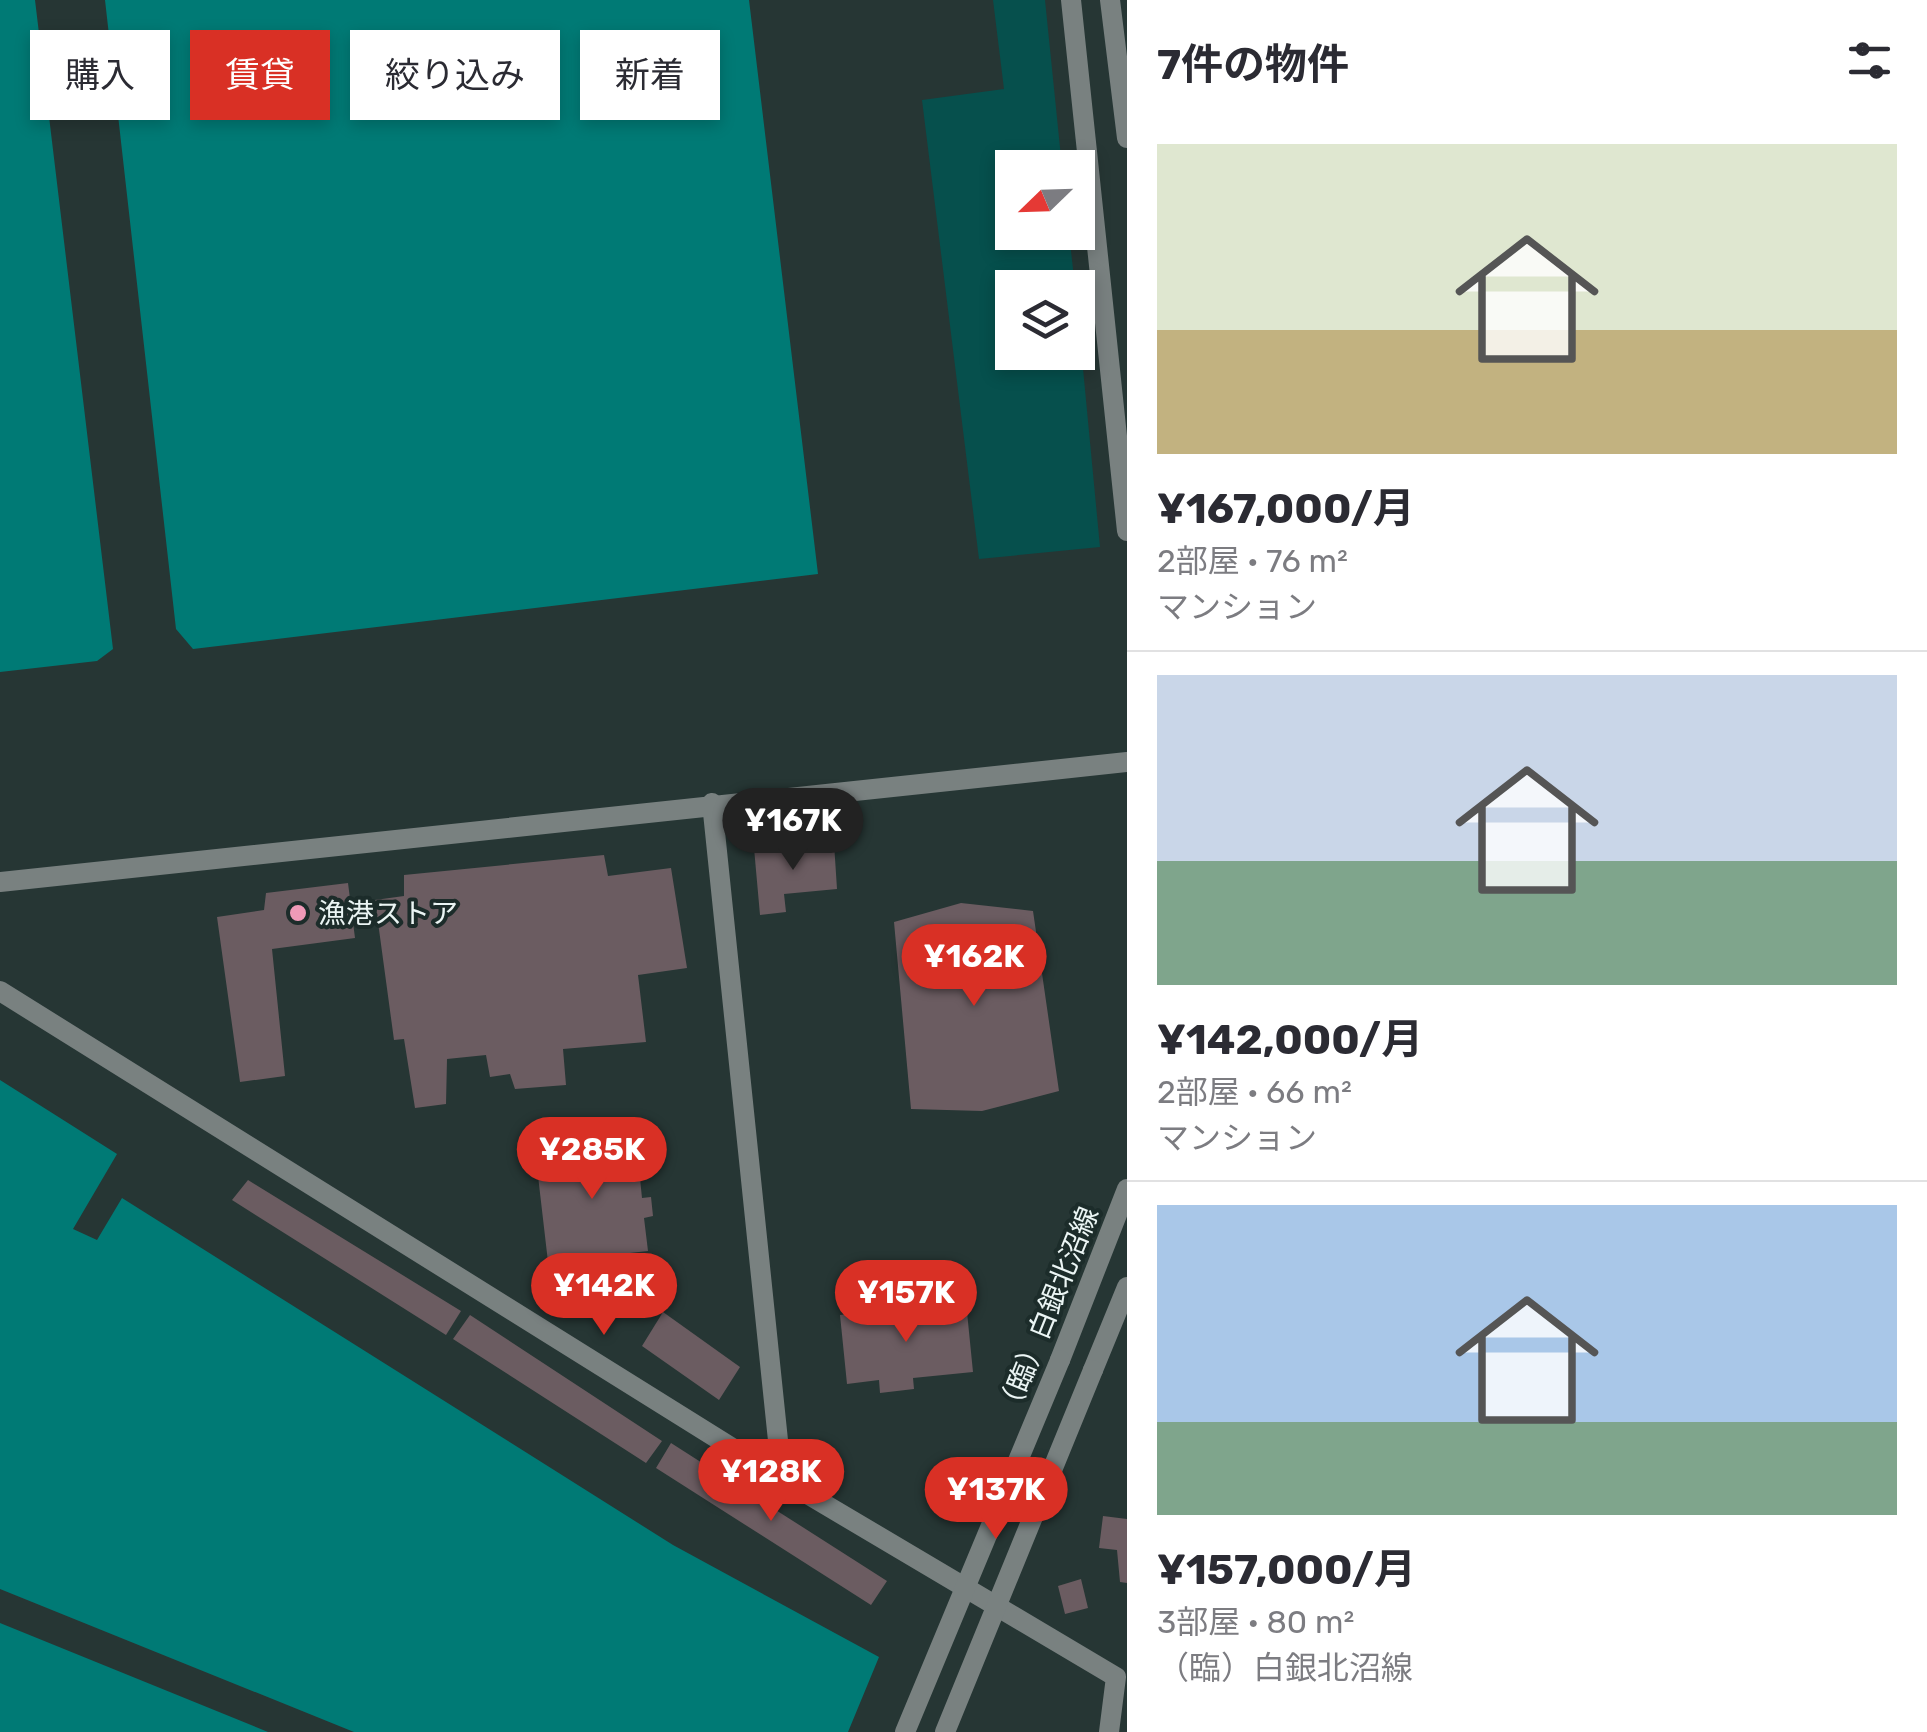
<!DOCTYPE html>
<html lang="ja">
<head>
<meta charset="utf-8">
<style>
	body { margin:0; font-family:Rubik,"Noto Sans JP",sans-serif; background:#f2f2f3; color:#2b2b33; height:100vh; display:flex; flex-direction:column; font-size:38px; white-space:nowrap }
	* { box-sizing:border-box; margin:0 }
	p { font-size:32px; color:#7c7c81 }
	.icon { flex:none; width:55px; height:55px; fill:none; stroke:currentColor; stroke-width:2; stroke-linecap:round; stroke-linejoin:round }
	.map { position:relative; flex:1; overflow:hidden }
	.sheet { display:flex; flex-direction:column; background:#fff; width:800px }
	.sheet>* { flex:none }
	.top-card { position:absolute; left:30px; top:30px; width:945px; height:90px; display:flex; gap:20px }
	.needle { width:65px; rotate:247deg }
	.fabs { position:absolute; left:995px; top:150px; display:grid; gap:20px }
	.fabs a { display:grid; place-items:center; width:100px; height:100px; border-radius:0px; background:#fff; box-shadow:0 5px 15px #0003; font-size:50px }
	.price { position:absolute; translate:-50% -85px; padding:0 22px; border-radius:35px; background:#d93025; color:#fff; font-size:32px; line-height:65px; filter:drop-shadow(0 2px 5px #0008) }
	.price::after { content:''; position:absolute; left:50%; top:60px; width:30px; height:22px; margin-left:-15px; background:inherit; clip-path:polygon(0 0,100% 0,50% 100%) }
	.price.active { background:#222; color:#fff }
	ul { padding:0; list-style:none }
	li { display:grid; align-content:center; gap:20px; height:530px; padding:0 30px }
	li+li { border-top:2px solid #e1e1e2 }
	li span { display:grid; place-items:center; height:310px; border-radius:0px; color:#555 }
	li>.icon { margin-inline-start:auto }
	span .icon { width:180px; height:180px; fill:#fffc; stroke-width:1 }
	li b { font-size:42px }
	h2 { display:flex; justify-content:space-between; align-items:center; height:120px; padding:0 30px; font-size:42px }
	.tag { padding:0 35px; border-radius:0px; background:#fff; box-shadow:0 5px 15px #0003; font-size:35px; line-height:90px }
	.tag.active { background:#d93025; color:#fff }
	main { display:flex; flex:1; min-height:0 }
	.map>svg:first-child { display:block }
	.green { fill:#06504d }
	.water { fill:#007a75 }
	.building { fill:#6b5c61 }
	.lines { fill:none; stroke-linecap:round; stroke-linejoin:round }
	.minor { stroke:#798180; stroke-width:20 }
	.tertiary { stroke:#798180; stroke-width:20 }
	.tertiary-bridge { stroke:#798180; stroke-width:20 }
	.poi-dot { fill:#ef9ab8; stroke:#1c2c2a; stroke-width:4 }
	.labels { text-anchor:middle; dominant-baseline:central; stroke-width:8; stroke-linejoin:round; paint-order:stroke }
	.poi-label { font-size:28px; fill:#ebf5f4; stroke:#1c2c2a; text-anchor:start }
	.street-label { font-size:28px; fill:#ebf5f4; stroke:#1c2c2a }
</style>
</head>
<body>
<main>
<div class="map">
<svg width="1127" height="1732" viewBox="0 0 1127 1732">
	<rect width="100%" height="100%" fill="#263634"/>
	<!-- green -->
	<path class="green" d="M993,0H1045L1062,167L1012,168V232L1069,233L1075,287L1012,288V352H1078V316L1100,547L979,559L922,100L1004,89Z"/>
	<!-- water -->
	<path class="water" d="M0,0H35L113,649L97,661L0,672Z
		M105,0H749L818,574L193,649L176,629Z
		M0,1080L117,1154L73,1229L97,1240L122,1198L673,1545L879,1657L848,1732H354L0,1589Z
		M0,1623L268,1732H0Z"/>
	<!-- building -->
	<path class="building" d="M834,843L837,889L784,894L786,912L760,915L754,848Z
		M604,855L608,876L671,868L687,968L638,975L646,1042L563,1049L566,1085L515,1089L510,1074L490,1077L486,1055L447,1059L446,1104L415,1108L404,1039L394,1040L375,900L404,896V875Z
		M348,883L355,938L272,949L285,1076L240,1082L217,917L264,910L266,893Z
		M961,903L1033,911L1059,1091L982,1111L911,1109L894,922Z
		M636,1139L642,1198L651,1197L653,1216L644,1218L648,1251L594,1257L595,1266L569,1269V1260L548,1262L535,1150Z
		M248,1180L461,1311L446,1335L232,1200Z
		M567,1265L570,1289L554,1291L552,1267Z
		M966,1302L973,1372L913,1378L914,1389L880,1393L879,1380L847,1384L840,1315Z
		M663,1312L740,1367L719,1400L642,1346Z
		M470,1315L662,1441L646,1463L453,1339Z
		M671,1443L887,1581L871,1605L656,1468Z
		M1103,1516L1127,1519V1583L1120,1582L1117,1550L1099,1548Z
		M1081,1579L1088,1608L1065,1614L1058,1586Z"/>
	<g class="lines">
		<!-- minor -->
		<path class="minor" d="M712,803L782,1479
			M0,882L1127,762
			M0,991L782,1479L1116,1677L1109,1732"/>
		<!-- tertiary -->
		<path class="tertiary" d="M1071,0L1127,531
			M1110,0L1127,138
			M1060,1360L1127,1189
			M1093,1370L1127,1287"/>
		<!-- tertiary-bridge -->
		<path class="tertiary-bridge" d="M905,1732L1060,1360
			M945,1732L1093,1370"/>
	</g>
	<!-- markers -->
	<circle class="poi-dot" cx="298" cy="913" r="10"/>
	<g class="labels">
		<!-- poi labels -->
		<g class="poi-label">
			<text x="318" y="913">漁港ストア</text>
		</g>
		<!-- street labels -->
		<g class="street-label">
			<text transform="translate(1048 1312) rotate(-68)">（臨）白銀北沼線</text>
		</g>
	</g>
</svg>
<div class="fabs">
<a><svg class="needle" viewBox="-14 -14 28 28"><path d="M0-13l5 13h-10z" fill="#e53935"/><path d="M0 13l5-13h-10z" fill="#7c7c81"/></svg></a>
<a><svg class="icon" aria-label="layers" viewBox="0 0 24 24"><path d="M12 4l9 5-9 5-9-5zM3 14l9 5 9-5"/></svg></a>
</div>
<b class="price active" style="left:793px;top:873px">¥167K</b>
<b class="price" style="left:974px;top:1009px">¥162K</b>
<b class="price" style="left:592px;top:1202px">¥285K</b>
<b class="price" style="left:604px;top:1338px">¥142K</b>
<b class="price" style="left:906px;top:1345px">¥157K</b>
<b class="price" style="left:771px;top:1524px">¥128K</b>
<b class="price" style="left:996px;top:1542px">¥137K</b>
<div class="top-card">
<a class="tag">購入</a>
<a class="tag active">賃貸</a>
<a class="tag">絞り込み</a>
<a class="tag">新着</a>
</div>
</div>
<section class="sheet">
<h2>7件の物件<svg class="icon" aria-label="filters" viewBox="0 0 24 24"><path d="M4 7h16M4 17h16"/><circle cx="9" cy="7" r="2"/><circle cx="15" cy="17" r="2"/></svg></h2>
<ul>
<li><span style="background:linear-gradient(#dfe7d0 60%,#c2b280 0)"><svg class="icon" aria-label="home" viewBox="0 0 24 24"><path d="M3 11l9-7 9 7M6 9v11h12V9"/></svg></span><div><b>¥167,000/月</b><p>2部屋 · 76 m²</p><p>マンション</p></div></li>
<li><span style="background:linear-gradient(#c9d6e8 60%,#7fa58c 0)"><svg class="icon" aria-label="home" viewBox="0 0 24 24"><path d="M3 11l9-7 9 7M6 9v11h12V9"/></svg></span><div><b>¥142,000/月</b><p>2部屋 · 66 m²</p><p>マンション</p></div></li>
<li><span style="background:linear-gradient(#a9c7e8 70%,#7fa58c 0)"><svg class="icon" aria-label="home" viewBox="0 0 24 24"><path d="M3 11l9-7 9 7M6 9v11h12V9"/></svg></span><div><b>¥157,000/月</b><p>3部屋 · 80 m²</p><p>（臨）白銀北沼線</p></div></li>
</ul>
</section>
</main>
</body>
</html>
